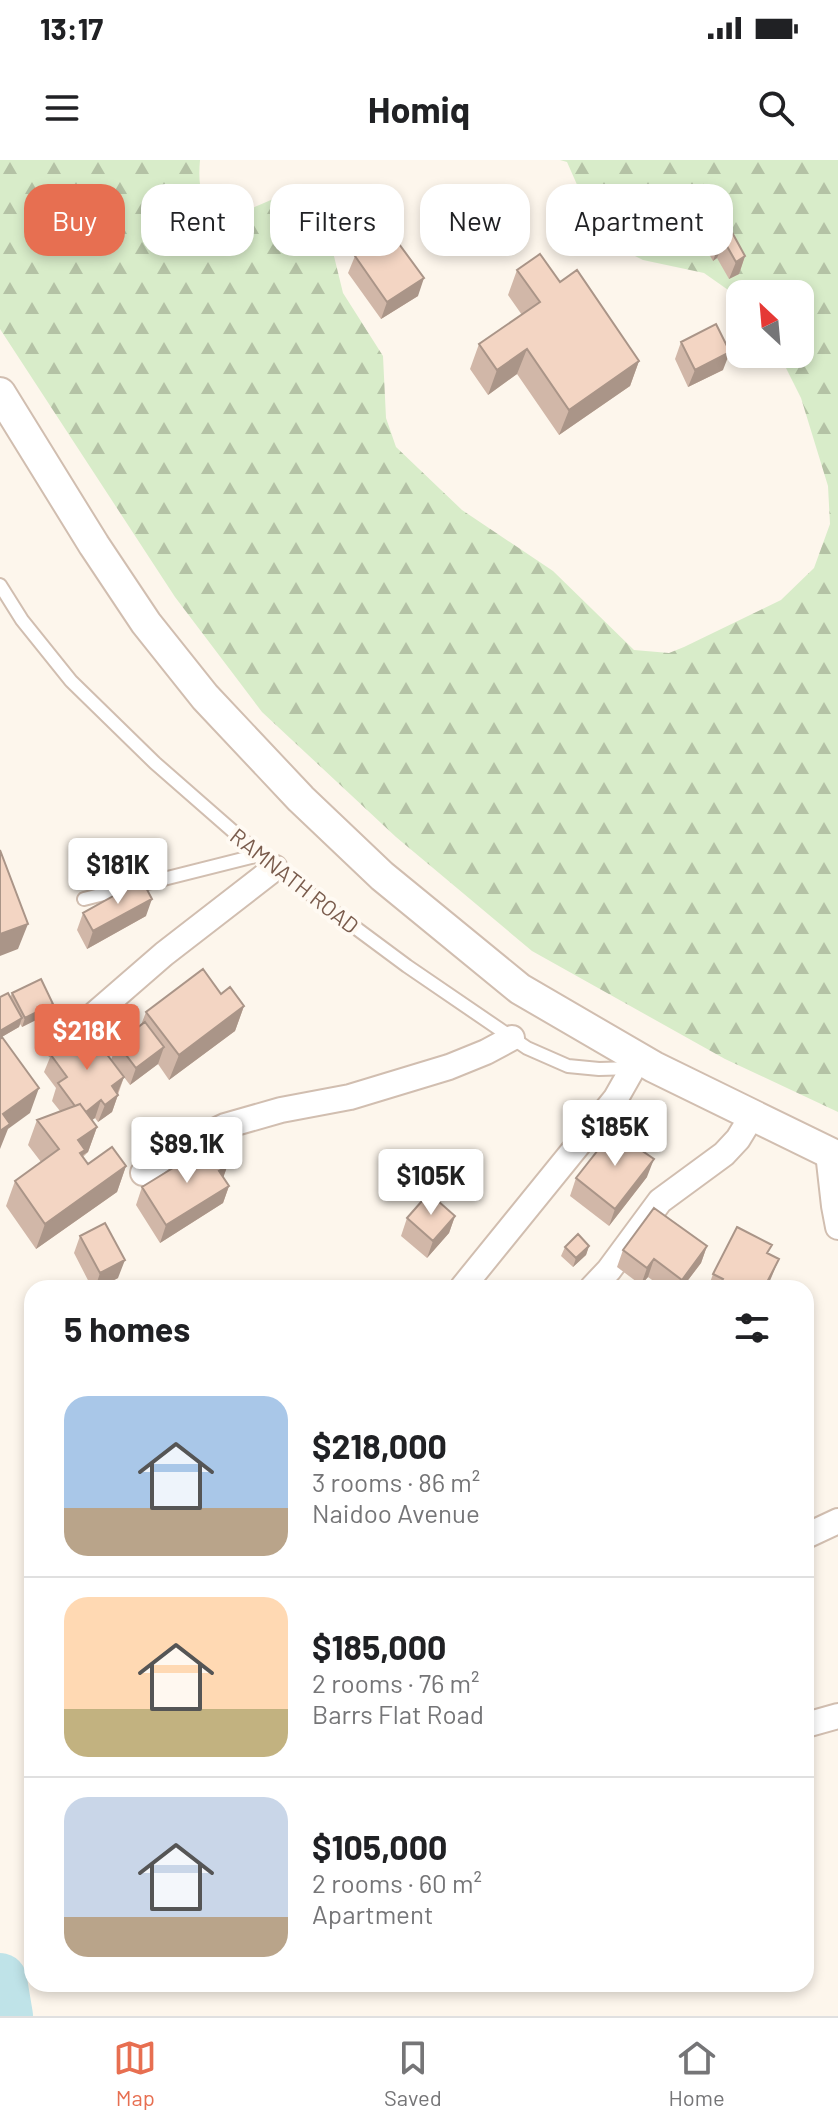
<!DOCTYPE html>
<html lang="en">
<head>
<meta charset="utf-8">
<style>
	body { margin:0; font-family:Barlow,sans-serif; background:#f6f6f6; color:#202124; height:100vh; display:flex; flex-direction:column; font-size:30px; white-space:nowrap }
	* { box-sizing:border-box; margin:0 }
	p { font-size:26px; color:#757577 }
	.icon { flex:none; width:44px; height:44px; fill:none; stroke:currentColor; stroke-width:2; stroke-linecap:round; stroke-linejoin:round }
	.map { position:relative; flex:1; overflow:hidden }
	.details { position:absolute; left:24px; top:1120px; width:790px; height:712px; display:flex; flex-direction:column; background:#fff; border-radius:24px; box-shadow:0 4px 12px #0003 }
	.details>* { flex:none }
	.hud { position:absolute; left:24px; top:24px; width:790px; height:72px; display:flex; gap:16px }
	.needle { width:52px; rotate:334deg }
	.tools { position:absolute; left:726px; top:120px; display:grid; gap:16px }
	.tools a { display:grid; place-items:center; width:88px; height:88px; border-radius:16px; background:#fff; box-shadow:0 4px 12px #0003; font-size:40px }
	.price { position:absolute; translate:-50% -68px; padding:0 18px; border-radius:8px; background:#fff; color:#222; font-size:26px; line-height:52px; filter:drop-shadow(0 2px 4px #0008) }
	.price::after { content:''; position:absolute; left:50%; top:48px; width:24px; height:18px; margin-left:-12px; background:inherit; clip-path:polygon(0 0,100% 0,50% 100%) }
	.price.selected { background:#e76f51; color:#fff }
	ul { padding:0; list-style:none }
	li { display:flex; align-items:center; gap:24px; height:200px; padding:0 40px }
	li+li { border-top:2px solid #e0e0e0 }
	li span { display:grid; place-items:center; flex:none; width:224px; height:160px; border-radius:24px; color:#555 }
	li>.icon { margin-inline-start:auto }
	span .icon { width:96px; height:96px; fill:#fffc; stroke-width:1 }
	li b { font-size:34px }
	h2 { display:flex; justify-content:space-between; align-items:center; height:96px; padding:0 40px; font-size:34px }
	.pill { padding:0 28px; border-radius:24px; background:#fff; box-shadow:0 4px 12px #0003; font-size:28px; line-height:72px }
	.pill.selected { background:#e76f51; color:#fff }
	.status { display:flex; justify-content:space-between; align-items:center; height:56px; padding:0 40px; background:#fff; direction:ltr }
	.status svg { height:22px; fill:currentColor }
	header { display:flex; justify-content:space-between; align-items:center; height:104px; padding:0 40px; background:#fff; font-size:36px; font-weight:700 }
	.tabs { display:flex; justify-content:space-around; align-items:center; height:112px; border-top:2px solid #e0e0e0; background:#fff; font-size:22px; color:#757577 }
	.tabs a { display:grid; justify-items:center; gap:4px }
	.tabs .selected { color:#e76f51 }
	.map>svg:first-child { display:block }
	.forest { fill:url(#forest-firs) }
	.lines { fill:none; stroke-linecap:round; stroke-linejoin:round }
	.river { stroke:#bfe3e8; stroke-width:54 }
	.service-casing { stroke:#d1beb0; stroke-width:16 }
	.minor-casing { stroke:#d1beb0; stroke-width:28 }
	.tertiary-casing { stroke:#d1beb0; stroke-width:34 }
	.service { stroke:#fff; stroke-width:12 }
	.minor { stroke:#fff; stroke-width:24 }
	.tertiary { stroke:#fff; stroke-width:30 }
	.wall { fill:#d1b7a8 }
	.shaded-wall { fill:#aa9588 }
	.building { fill:#f3d5c3; stroke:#aa9588; stroke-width:2 }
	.labels { text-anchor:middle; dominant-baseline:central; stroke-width:8; stroke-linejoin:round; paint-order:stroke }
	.street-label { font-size:22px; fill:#7a5c4d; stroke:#fffaf3 }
</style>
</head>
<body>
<div class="status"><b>13:17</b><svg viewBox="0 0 49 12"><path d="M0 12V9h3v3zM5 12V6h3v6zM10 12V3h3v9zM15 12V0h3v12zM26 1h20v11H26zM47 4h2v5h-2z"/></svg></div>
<header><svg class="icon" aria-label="menu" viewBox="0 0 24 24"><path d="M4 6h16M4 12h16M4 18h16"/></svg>Homiq<svg class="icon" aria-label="search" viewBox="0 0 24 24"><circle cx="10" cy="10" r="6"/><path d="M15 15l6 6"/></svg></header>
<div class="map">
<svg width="838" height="1856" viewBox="0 0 838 1856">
	<defs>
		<pattern id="forest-firs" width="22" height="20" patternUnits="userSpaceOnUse" patternTransform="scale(2)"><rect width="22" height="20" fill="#d8ecc9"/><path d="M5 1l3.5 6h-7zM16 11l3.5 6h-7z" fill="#b4c2a5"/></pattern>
	</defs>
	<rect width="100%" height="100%" fill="#fdf6ec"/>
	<!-- forest -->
	<path class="forest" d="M0,0H200C198,22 200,40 214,57L229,58L285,34L332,88L343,133L383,196L386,258L396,287L462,350L553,411L634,490L669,493L684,487L781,440L814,408L830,364L828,326L801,238L779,194H800V134H740V143L731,132L704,113L643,100L601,79L567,2L560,0H838V952L725,899L532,791L396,677L262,552L175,437L0,169Z"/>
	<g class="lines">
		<!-- river -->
		<path class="river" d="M0,1820L6,1856"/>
		<defs>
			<path id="service" d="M0,425L22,460L71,521L155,603L275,708L407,806L527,888L568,906L599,909L634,908
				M84,739L259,695"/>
			<path id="minor" d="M58,886L164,794L275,708
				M828,993L834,1046L838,1067
				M143,1013L176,989L225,966L281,950L350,937L449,907L486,892L512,878
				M462,1128L616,938L633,908
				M592,1128L609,1110L660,1041L724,994L738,979L752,956
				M806,1376L838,1361
				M806,1565L838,1556"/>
			<path id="tertiary" d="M0,233L94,385L146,463L205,537L301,639L382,716L520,829L654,907L838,997"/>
		</defs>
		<!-- service casing -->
		<use href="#service" class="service-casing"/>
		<!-- minor casing -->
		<use href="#minor" class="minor-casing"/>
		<!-- tertiary casing -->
		<use href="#tertiary" class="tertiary-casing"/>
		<!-- service -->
		<use href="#service" class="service"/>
		<!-- minor -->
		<use href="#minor" class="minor"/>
		<!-- tertiary -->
		<use href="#tertiary" class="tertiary"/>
	</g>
	<!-- wall -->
	<path class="wall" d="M695,29L714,43L745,96L739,114L729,119L717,98L713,101L695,69L697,62L689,47Z
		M355,96L418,136L381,159L348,113Z
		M517,110L560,122L639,201L630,226L559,275L517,214L488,235L470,209L479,184L522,155L508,135Z
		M681,182L723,210L688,227L675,199Z
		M83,753L146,756L87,789L77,770Z
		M12,833L53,844L50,853L22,867L20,864L19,867L0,878V837L10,838Z
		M221,834L244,846L235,871L169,920L158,904L130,925L111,900L117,883L141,865L146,852Z
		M51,895L124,917L112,952L98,962L95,958L92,960L97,967L88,992L83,997L88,1004L126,1006L117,1032L36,1089L6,1046L15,1021L41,1002L28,985L37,960L60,951L52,941L56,928L44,912Z
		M641,984L640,989L647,1017L609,1066L570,1036L576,1018Z
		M227,1007L223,1017L229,1026L223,1043L160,1083L136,1045L142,1027Z
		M455,1056L449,1073L427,1098L401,1076L407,1058Z
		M80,1076L118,1118L99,1128H92L74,1093Z
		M589,1086L586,1095L573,1107L561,1096L565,1087Z
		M707,1086L701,1103L682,1128H663L648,1117L641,1125L617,1107L623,1090Z
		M769,1094L770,1124L767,1128H708L713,1114Z"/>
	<!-- shaded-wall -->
	<path class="shaded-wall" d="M724,81L717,98L713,101L719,84Z
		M745,96L739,114L729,119L736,102Z
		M424,118L418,136L381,159L387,142Z
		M527,189L517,214L488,235L497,210Z
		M730,192L723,210L688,227L695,210Z
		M639,201L630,226L559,275L569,250Z
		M152,739L146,756L87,789L93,771Z
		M28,764L18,789L0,796V774Z
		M53,844L50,853L22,867L25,858Z
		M244,846L235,871L169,920L179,895Z
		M22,858L19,867L0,878V871Z
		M164,887L158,904L130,925L136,908Z
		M124,917L117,934L112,926Z
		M39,928L30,953L8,969L0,989V962L3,954Z
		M118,935L112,952L98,962L105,945Z
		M101,940L95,958L75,972L81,955Z
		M97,967L88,992L83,995L76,1015L78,980Z
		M654,999L647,1017L609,1066L615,1049Z
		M126,1006L117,1032L36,1089L45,1064Z
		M227,1007L221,1024L219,1011Z
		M229,1026L223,1043L160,1083L166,1065Z
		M455,1056L449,1073L427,1098L433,1081Z
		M589,1086L586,1095L573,1107L576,1098Z
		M707,1086L701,1103L682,1128H679L682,1120Z
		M654,1099L648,1117L641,1125L647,1108Z
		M779,1099L767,1128H764Z
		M125,1100L118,1118L99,1128H95L100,1113Z"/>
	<!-- building -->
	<path class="building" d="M703,25L714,43L722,39L728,50L722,54L745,96L736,102L724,81L719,84L701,52L706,49L695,29Z
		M391,73L424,118L387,142L355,96Z
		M540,94L560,122L577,110L639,201L569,250L527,189L497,210L479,184L540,142L517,110Z
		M716,164L730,192L695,210L681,182Z
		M0,690L28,764L0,774Z
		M142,720L152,739L93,771L83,753Z
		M203,809L221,834L230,827L244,846L179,895L146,852Z
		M41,819L53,844L25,858L12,833Z
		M8,833L22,858L0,871V837Z
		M145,862L164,887L136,908L117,883Z
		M87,868L124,917L112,926L118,935L105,945L101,940L86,952L80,944L75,946L58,923L67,917L51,895Z
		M2,877L39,928L3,954L10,964L0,971V879Z
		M80,944L97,967L78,980L85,990L80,993L88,1004L112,987L126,1006L45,1064L15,1021L59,989L37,960Z
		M617,966L641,984L638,988L654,999L615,1049L576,1018Z
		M212,984L227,1007L219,1011L229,1026L166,1065L142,1027Z
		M429,1033L455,1056L433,1081L407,1058Z
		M654,1048L707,1086L682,1120L654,1099L647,1108L623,1090Z
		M105,1063L125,1100L100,1113L80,1076Z
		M737,1067L772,1085L767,1093L779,1099L764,1128H718L723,1119L713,1114Z
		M578,1074L589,1086L576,1098L565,1087Z"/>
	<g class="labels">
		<!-- street labels -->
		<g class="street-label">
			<text transform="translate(295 720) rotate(38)">RAMNATH ROAD</text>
		</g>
	</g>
</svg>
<div class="tools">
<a><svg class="needle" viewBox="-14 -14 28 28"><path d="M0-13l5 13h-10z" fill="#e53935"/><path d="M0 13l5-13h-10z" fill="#757577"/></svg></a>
</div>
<b class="price" style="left:118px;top:746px">$181K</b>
<b class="price selected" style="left:87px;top:912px">$218K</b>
<b class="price" style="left:615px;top:1008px">$185K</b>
<b class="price" style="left:187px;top:1025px">$89.1K</b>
<b class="price" style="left:431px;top:1057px">$105K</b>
<div class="hud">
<a class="pill selected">Buy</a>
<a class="pill">Rent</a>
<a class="pill">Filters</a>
<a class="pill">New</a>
<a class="pill">Apartment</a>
</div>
<section class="details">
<h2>5 homes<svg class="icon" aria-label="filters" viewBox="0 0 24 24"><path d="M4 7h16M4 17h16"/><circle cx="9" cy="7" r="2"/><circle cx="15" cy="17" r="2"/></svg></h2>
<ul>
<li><span style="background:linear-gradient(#a9c7e8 70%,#b9a48a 0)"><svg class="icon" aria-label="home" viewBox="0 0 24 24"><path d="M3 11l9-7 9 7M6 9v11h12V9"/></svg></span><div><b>$218,000</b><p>3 rooms · 86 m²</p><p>Naidoo Avenue</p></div></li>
<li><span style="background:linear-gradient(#ffd9b3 70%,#c2b280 0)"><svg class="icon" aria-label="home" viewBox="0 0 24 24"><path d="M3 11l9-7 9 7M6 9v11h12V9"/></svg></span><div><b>$185,000</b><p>2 rooms · 76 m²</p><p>Barrs Flat Road</p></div></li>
<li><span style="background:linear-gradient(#c9d6e8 75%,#b9a48a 0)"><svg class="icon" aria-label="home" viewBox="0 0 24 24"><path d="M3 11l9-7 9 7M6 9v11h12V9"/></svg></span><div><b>$105,000</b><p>2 rooms · 60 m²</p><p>Apartment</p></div></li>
</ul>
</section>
</div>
<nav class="tabs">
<a class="selected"><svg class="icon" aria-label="map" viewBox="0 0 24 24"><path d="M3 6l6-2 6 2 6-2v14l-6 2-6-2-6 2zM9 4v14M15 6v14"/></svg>Map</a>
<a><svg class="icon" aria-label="saved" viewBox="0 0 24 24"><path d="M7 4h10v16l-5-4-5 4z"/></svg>Saved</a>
<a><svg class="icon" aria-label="home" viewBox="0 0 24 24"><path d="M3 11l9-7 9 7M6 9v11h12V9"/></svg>Home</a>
</nav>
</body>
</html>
